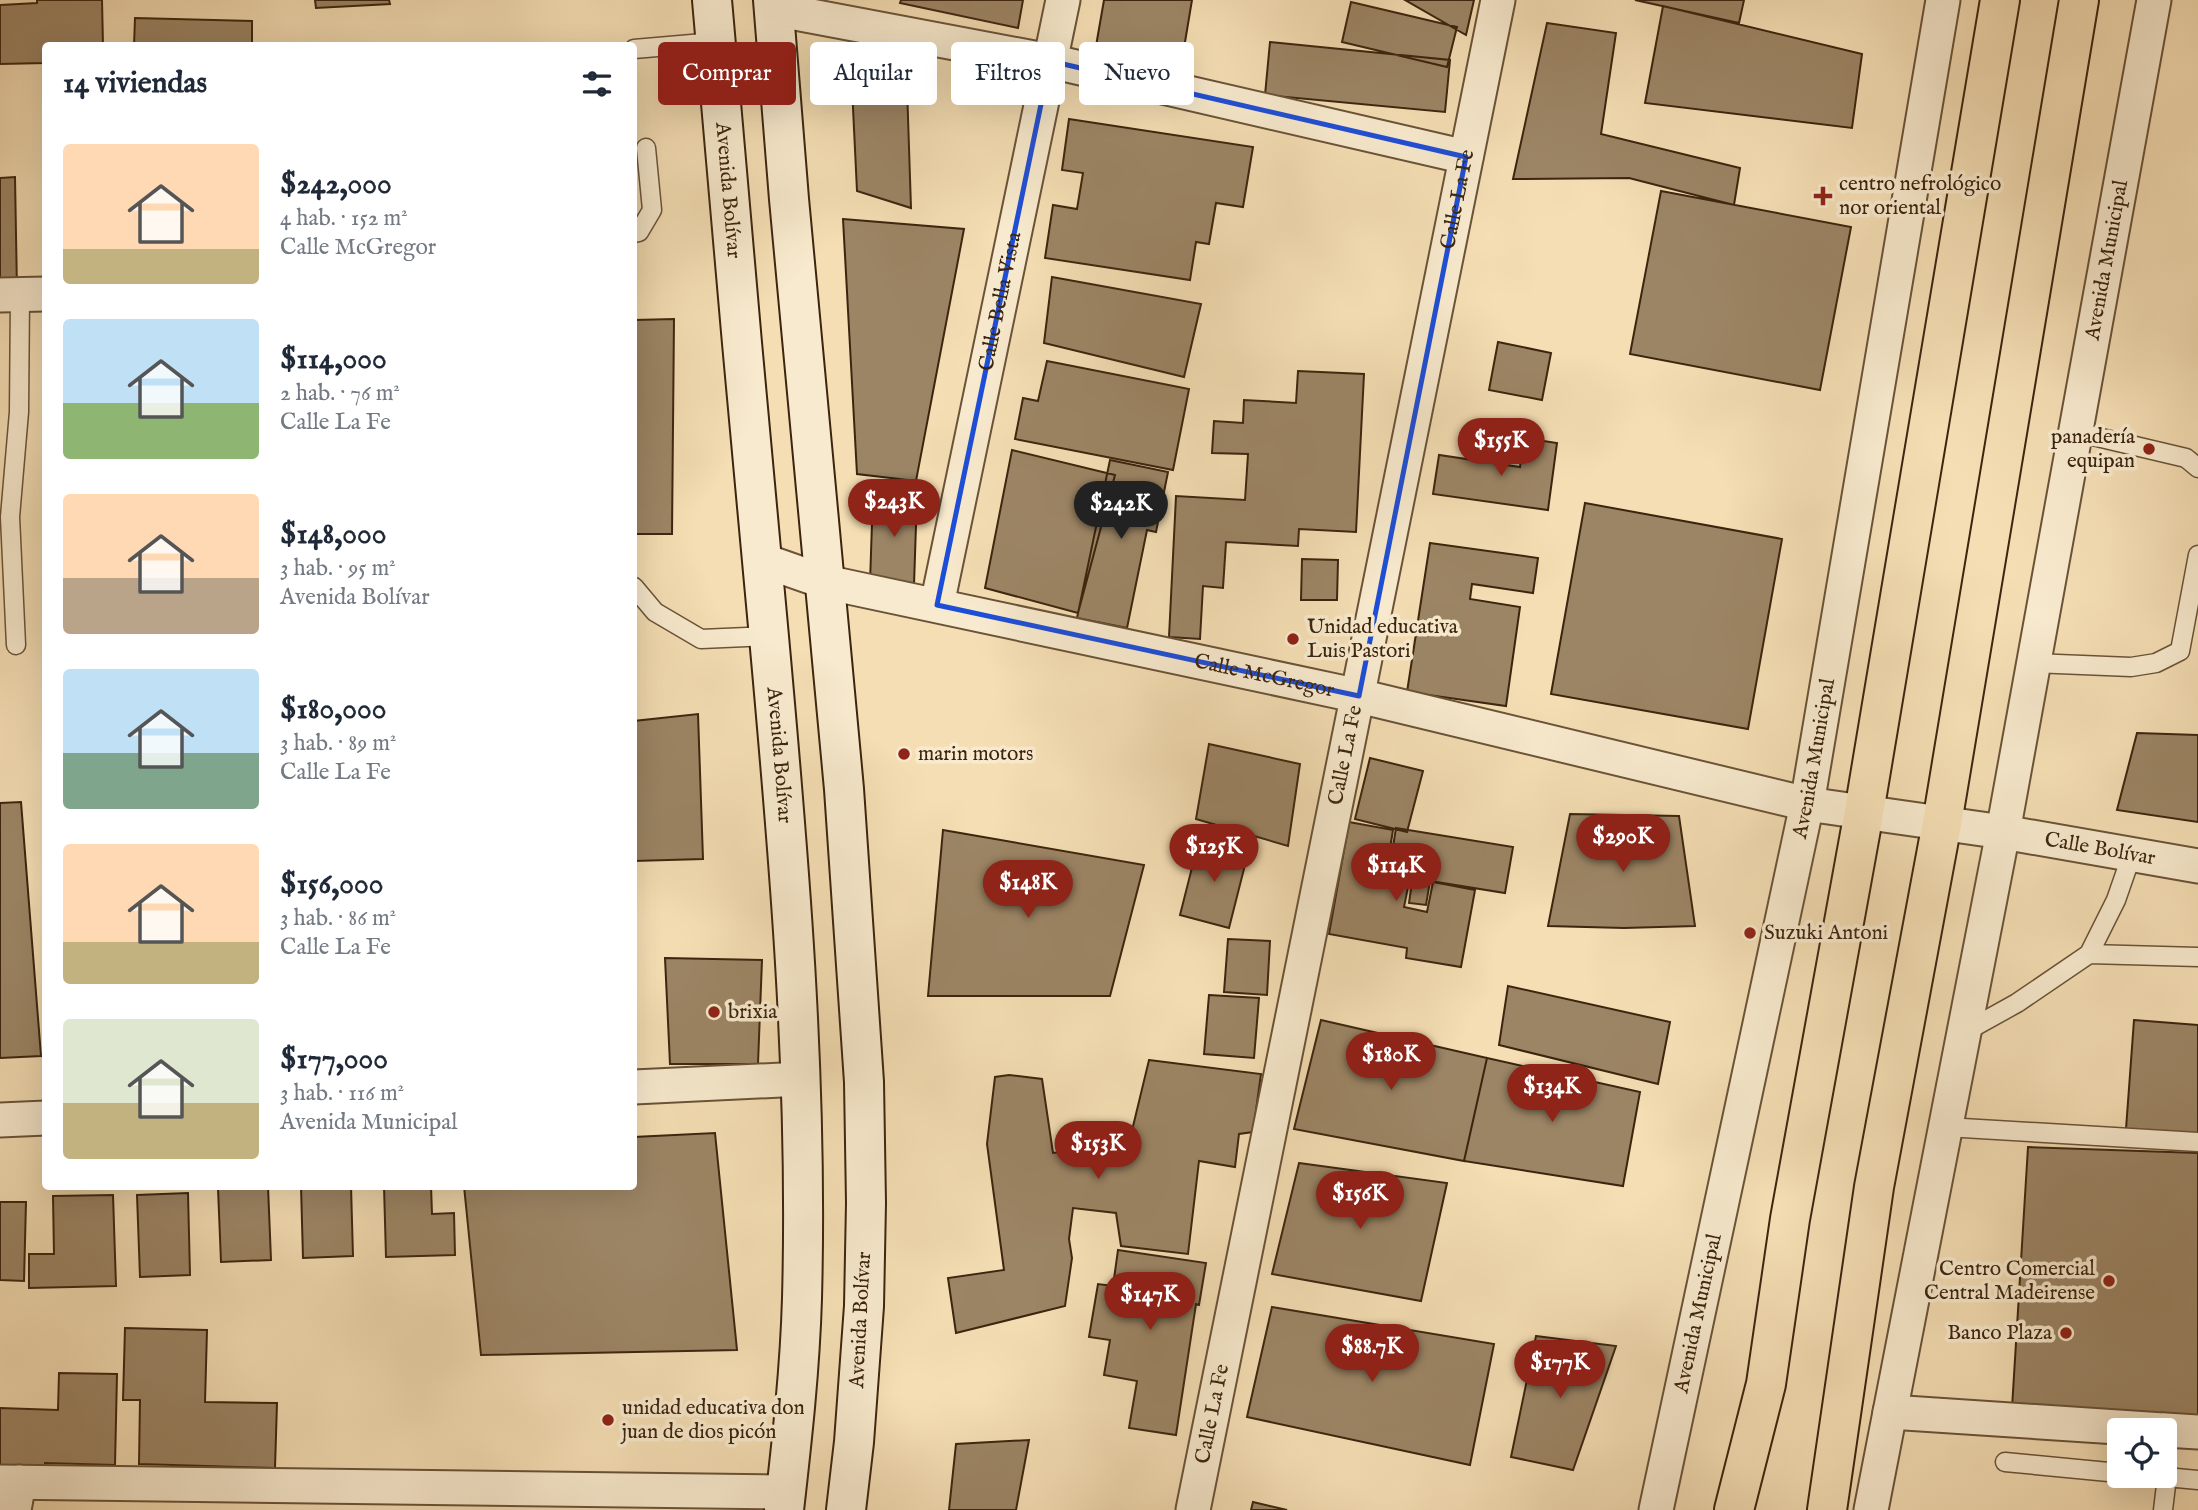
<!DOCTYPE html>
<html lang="es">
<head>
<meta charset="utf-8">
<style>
	body { margin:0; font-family:"IM FELL English",serif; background:#f6f6f7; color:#1f2937; height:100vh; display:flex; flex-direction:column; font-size:26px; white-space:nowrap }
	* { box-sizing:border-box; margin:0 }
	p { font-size:23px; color:#747a83 }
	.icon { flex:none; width:38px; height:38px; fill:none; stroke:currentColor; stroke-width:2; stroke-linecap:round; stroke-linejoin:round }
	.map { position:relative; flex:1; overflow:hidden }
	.side { position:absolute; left:42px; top:42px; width:595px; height:1148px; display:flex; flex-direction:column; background:#fff; border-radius:7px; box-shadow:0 7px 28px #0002 }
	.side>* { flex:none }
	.top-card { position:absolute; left:658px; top:42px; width:665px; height:63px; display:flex; gap:14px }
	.buttons { position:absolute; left:2107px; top:1418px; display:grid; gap:14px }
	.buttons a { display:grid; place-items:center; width:70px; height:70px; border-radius:7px; background:#fff; box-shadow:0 7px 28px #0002; font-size:35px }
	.price { position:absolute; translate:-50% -60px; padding:0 16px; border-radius:24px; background:#8f2418; color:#fff; font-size:23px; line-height:46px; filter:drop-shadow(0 2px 4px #0008) }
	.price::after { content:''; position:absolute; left:50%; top:42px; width:21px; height:16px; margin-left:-10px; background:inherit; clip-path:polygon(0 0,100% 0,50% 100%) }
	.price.on { background:#222; color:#fff }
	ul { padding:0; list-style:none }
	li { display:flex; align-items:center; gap:21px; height:175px; padding:0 21px }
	li span { display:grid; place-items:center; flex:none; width:196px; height:140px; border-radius:7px; color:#555 }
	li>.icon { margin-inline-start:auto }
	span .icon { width:84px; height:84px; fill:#fffc; stroke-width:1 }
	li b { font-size:30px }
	h2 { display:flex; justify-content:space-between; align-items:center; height:84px; padding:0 21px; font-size:30px }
	.chip { padding:0 24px; border-radius:7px; background:#fff; box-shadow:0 7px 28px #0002; font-size:24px; line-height:63px }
	.chip.on { background:#8f2418; color:#fff }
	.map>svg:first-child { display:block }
	.building { fill:#9c8565; stroke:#3c250f; stroke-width:2 }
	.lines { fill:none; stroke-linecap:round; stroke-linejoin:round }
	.lane-casing { stroke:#6a5338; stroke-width:21 }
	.street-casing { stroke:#6a5338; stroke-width:37 }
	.secondary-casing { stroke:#3c250f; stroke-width:42 }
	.highway-casing { stroke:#3c250f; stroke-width:42 }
	.lane { stroke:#f8eace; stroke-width:18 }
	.street { stroke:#f8eace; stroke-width:33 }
	.secondary { stroke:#f8eace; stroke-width:38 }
	.highway { stroke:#f5deb4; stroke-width:38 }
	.marked { fill:none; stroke:#1d4ed8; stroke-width:5; stroke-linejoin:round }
	.poi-dot { fill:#8f2418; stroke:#f8eace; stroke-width:2.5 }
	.labels { text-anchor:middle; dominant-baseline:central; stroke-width:7; stroke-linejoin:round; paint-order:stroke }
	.poi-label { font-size:21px; fill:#3c250f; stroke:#f8eace; text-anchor:start }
	.street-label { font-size:21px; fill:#3c250f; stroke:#f8eace }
</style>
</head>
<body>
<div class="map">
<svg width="2198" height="1510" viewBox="0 0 2198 1510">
	<rect width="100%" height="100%" fill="#f5deb4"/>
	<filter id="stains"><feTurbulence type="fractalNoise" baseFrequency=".00286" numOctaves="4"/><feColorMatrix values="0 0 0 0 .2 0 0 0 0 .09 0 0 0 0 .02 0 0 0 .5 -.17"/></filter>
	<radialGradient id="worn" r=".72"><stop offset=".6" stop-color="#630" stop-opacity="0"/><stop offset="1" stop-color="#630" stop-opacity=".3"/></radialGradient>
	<!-- building -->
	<path class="building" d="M37,0H102L103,46H46V63L0,64V5L37,3Z
		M315,0H389L390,4L316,8Z
		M901,0H1023L1018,28L900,3Z
		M1104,0H1192L1182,60L1096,46Z
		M1405,0H1474L1466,35Z
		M1635,0H1744L1739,23Z
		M1351,2L1457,27L1447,67L1342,42Z
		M1663,6L1862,54L1852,128L1645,103Z
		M135,18L252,21V46H134Z
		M1547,23L1616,33L1601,134L1740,168L1734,205L1629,178L1513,179Z
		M1270,42L1450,60L1445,112L1265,95Z
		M852,87H907L911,208L857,191Z
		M1069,119L1253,147L1243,207L1216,203L1209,244L1196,242L1190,280L1045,258L1053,205L1077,209L1083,173L1062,170Z
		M15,177L17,291H0V178Z
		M1661,191L1851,227L1820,390L1630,354Z
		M843,219L964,229L916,481L857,474Z
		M1052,277L1201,304L1184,377L1044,343Z
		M674,319L672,534H634V320Z
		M1498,342L1551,353L1542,400L1489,390Z
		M1047,361L1189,389L1173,470L1015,439L1023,398L1038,401Z
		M1298,371L1364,374L1356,532L1299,529L1298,546L1226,542L1223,588L1203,586L1200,639L1169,637L1176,496L1245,500L1248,454L1212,453L1214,421L1243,423L1244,400L1296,403Z
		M1524,438L1557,443L1548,510L1433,494L1439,455L1520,467Z
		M1012,450L1115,475L1078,613L985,588Z
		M1110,460L1168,472L1156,532L1147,530L1127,628L1077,618Z
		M873,493L917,495L914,585L870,583Z
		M1585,503L1782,539L1748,729L1551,694Z
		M1430,543L1538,558L1533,593L1472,584L1470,599L1520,607L1506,706L1407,692Z
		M1302,559L1338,560L1337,600H1301Z
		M698,714L703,859L634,861V721Z
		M2137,733L2198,735V822L2117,810Z
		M1209,744L1300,764L1288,846L1196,819Z
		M1370,758L1423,771L1407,832L1355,819Z
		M21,802L41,1056L0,1058V803Z
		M1570,814L1679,816L1695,926L1624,928L1548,926Z
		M1349,822L1393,830L1387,867L1411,872L1404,907L1427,912L1433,882L1475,890L1461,967L1406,958L1407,948L1329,934Z
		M1396,828L1513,847L1505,893L1430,881L1426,905L1409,903L1414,868L1390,865Z
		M943,830L1144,865L1110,996H928Z
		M1199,840L1248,853L1229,928L1180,915Z
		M1228,939L1270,941L1267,995L1224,992Z
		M665,958L762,960L758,1064H670Z
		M1508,986L1670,1022L1658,1084L1499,1045Z
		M1209,995L1259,998L1254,1058L1204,1054Z
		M1321,1020L1487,1058L1464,1161L1294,1129Z
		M2134,1020L2198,1025V1134L2126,1129Z
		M1487,1058L1640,1092L1623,1186L1464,1161Z
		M1149,1060L1261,1074L1253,1132L1239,1134L1235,1167L1199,1161L1188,1254L1121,1246L1116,1213L1073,1208L1069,1239L1072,1258L1065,1306L956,1333L948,1278L1004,1270L987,1144L995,1077L1009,1075L1042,1079L1053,1153L1129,1143Z
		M715,1133L737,1350L481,1355L464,1186H634V1137Z
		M2028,1147L2198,1153V1422L2012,1408Z
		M1299,1163L1447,1183L1421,1301L1272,1274Z
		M268,1186L271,1260L221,1262L218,1188Z
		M301,1186H351L353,1256L303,1258Z
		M384,1186H431L432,1214L454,1213L455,1255L386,1257Z
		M188,1193L190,1275L140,1277L137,1195Z
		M113,1195L116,1286L29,1288V1254H54L53,1196Z
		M0,1202H26L24,1281L0,1280Z
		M1118,1250L1206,1263L1199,1305L1196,1304L1176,1435L1129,1428L1137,1381L1104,1375L1110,1340L1089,1337L1098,1284L1113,1286Z
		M1272,1307L1494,1344L1470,1465L1247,1417Z
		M125,1328L207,1330L205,1402L277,1403L275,1468L139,1464L140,1400H123Z
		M1536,1336L1616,1346L1573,1470L1511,1457Z
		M59,1373L117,1374L115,1465L45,1463V1480L0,1479V1408L58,1410Z
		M1029,1440L1016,1510H949L956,1444Z
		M1253,1502L1287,1510H1251Z"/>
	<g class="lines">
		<defs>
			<path id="lane" d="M634,49L715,42
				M634,233L639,232L652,210L646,148
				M2076,432L2186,458L2198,468
				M634,587L655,612L701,639L769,636
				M16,645L10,517L19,412L20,295
				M2033,663L2131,667L2156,663L2180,651L2198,555
				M2089,954L2198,957
				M1963,1033L2017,1003L2089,954L2116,900L2132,854
				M1946,1127L2198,1142
				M2005,1462L2119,1473
				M2145,1475L2198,1480
				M2163,1510L2167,1477"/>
			<g id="street">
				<path d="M774,9L1050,61L1466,157"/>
				<path d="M0,295L46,294"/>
				<path id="s1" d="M762,560L825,582L1359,696L1807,804L2003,832L2198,866"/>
				<path id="s2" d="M937,605L1063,0"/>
				<path d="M634,1087L802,1079"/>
				<path d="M0,1120L46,1118"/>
				<path d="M1890,1412L2163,1430"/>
				<path d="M2165,1430L2198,1432"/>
				<path d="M0,1482L786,1492"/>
				<path d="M14,1510L19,1482"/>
				<path id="s3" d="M1193,1510L1498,0"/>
				<path id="s4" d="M1656,1510L1807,804L1943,0"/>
				<path id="s5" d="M1871,1510L2003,832L2154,0"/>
			</g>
			<g id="secondary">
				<path id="s6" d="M712,0C729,212 750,425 769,637C789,857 808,1077 802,1298C800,1369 792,1440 784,1510"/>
				<path d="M773,0L789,199L844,789L864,1082L866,1203L864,1306L854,1442L846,1510"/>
			</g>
			<path id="highway" d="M1734,1510L1766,1384L1790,1219L1864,812L2000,0
				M1827,1510L1874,1187L1942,823L2079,0"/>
		</defs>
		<!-- lane casing -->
		<use href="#lane" class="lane-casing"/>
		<!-- street casing -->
		<use href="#street" class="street-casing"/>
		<!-- secondary casing -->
		<use href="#secondary" class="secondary-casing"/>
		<!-- highway casing -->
		<use href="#highway" class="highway-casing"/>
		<!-- lane -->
		<use href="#lane" class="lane"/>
		<!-- street -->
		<use href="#street" class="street"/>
		<!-- secondary -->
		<use href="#secondary" class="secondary"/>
		<!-- highway -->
		<use href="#highway" class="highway"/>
	</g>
	<!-- marked area -->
	<path class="marked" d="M1050,61L1466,157L1359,696L937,605Z"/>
	<!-- markers -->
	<g class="poi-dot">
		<path d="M1819.5 185.5h7v7h7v7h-7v7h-7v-7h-7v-7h7z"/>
		<circle cx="2149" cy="449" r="7"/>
		<circle cx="1293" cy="639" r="7"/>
		<circle cx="904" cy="754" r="7"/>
		<circle cx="1750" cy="933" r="7"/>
		<circle cx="714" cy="1012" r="7"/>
		<circle cx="2109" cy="1281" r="7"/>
		<circle cx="2066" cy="1333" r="7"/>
		<circle cx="608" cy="1420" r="7"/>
	</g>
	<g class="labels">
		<!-- poi labels -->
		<g class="poi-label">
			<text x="1839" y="184">centro nefrológico<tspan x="1839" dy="24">nor oriental</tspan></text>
			<text x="2135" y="437" text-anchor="end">panadería<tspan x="2135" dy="24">equipan</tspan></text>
			<text x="1307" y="627">Unidad educativa<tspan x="1307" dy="24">Luis Pastori</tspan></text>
			<text x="918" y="754">marin motors</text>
			<text x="1764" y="933">Suzuki Antoni</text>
			<text x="728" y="1012">brixia</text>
			<text x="2095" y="1269" text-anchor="end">Centro Comercial<tspan x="2095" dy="24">Central Madeirense</tspan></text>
			<text x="2052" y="1333" text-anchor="end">Banco Plaza</text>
			<text x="622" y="1408">unidad educativa don<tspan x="622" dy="24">juan de dios picón</tspan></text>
		</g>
		<!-- street labels -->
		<g class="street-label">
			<text stroke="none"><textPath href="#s6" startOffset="191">Avenida Bolívar</textPath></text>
			<text stroke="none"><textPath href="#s3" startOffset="1337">Calle La Fe</textPath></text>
			<text stroke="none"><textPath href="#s5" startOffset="1272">Avenida Municipal</textPath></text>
			<text stroke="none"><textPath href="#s2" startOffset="310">Calle Bella Vista</textPath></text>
			<text stroke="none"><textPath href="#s1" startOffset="516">Calle McGregor</textPath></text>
			<text stroke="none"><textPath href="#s6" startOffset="758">Avenida Bolívar</textPath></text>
			<text stroke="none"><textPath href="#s3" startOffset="770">Calle La Fe</textPath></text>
			<text stroke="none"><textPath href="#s4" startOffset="768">Avenida Municipal</textPath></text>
			<text stroke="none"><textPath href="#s1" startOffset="1370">Calle Bolívar</textPath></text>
			<text stroke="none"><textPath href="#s4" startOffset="201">Avenida Municipal</textPath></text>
			<text transform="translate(861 1320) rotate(-87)">Avenida Bolívar</text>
			<text stroke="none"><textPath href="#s3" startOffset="98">Calle La Fe</textPath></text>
		</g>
	</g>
	<rect width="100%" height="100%" filter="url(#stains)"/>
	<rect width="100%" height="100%" fill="url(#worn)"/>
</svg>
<div class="buttons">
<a><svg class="icon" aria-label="locate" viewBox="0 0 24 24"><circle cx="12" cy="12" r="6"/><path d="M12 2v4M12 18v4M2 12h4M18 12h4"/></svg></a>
</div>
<b class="price" style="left:1501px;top:478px">$155K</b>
<b class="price" style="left:894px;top:539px">$243K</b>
<b class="price on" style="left:1121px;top:541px">$242K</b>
<b class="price" style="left:1623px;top:874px">$290K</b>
<b class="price" style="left:1214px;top:884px">$125K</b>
<b class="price" style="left:1396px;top:903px">$114K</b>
<b class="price" style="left:1028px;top:920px">$148K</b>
<b class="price" style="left:1391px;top:1092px">$180K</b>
<b class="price" style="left:1552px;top:1124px">$134K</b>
<b class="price" style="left:1098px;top:1181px">$153K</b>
<b class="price" style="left:1360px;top:1231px">$156K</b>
<b class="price" style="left:1150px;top:1332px">$147K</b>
<b class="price" style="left:1372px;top:1384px">$88.7K</b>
<b class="price" style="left:1560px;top:1400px">$177K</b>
<div class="top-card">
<a class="chip on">Comprar</a>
<a class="chip">Alquilar</a>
<a class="chip">Filtros</a>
<a class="chip">Nuevo</a>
</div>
<section class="side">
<h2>14 viviendas<svg class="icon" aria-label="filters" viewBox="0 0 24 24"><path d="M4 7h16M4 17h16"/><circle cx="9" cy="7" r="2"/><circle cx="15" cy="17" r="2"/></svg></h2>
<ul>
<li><span style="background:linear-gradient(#ffd9b3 75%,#c2b280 0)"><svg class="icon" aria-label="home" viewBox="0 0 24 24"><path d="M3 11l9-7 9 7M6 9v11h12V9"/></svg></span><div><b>$242,000</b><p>4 hab. · 152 m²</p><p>Calle McGregor</p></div></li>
<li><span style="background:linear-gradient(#bfe0f5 60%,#8fb573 0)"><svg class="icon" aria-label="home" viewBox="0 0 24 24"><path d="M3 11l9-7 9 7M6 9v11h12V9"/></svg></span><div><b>$114,000</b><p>2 hab. · 76 m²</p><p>Calle La Fe</p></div></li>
<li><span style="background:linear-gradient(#ffd9b3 60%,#b9a48a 0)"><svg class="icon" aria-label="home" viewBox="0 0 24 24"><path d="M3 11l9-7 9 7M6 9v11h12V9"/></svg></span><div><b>$148,000</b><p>3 hab. · 95 m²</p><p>Avenida Bolívar</p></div></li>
<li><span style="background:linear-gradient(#bfe0f5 60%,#7fa58c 0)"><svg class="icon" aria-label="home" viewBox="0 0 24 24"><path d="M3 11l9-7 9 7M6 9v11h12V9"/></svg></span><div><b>$180,000</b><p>3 hab. · 89 m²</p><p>Calle La Fe</p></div></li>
<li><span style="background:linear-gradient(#ffd9b3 70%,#c2b280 0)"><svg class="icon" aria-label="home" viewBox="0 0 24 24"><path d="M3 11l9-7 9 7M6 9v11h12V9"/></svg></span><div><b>$156,000</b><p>3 hab. · 86 m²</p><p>Calle La Fe</p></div></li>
<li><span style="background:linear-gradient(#dfe7d0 60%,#c2b280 0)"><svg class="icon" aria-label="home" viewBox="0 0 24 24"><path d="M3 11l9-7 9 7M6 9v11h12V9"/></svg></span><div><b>$177,000</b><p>3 hab. · 116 m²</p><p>Avenida Municipal</p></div></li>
</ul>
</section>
</div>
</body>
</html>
